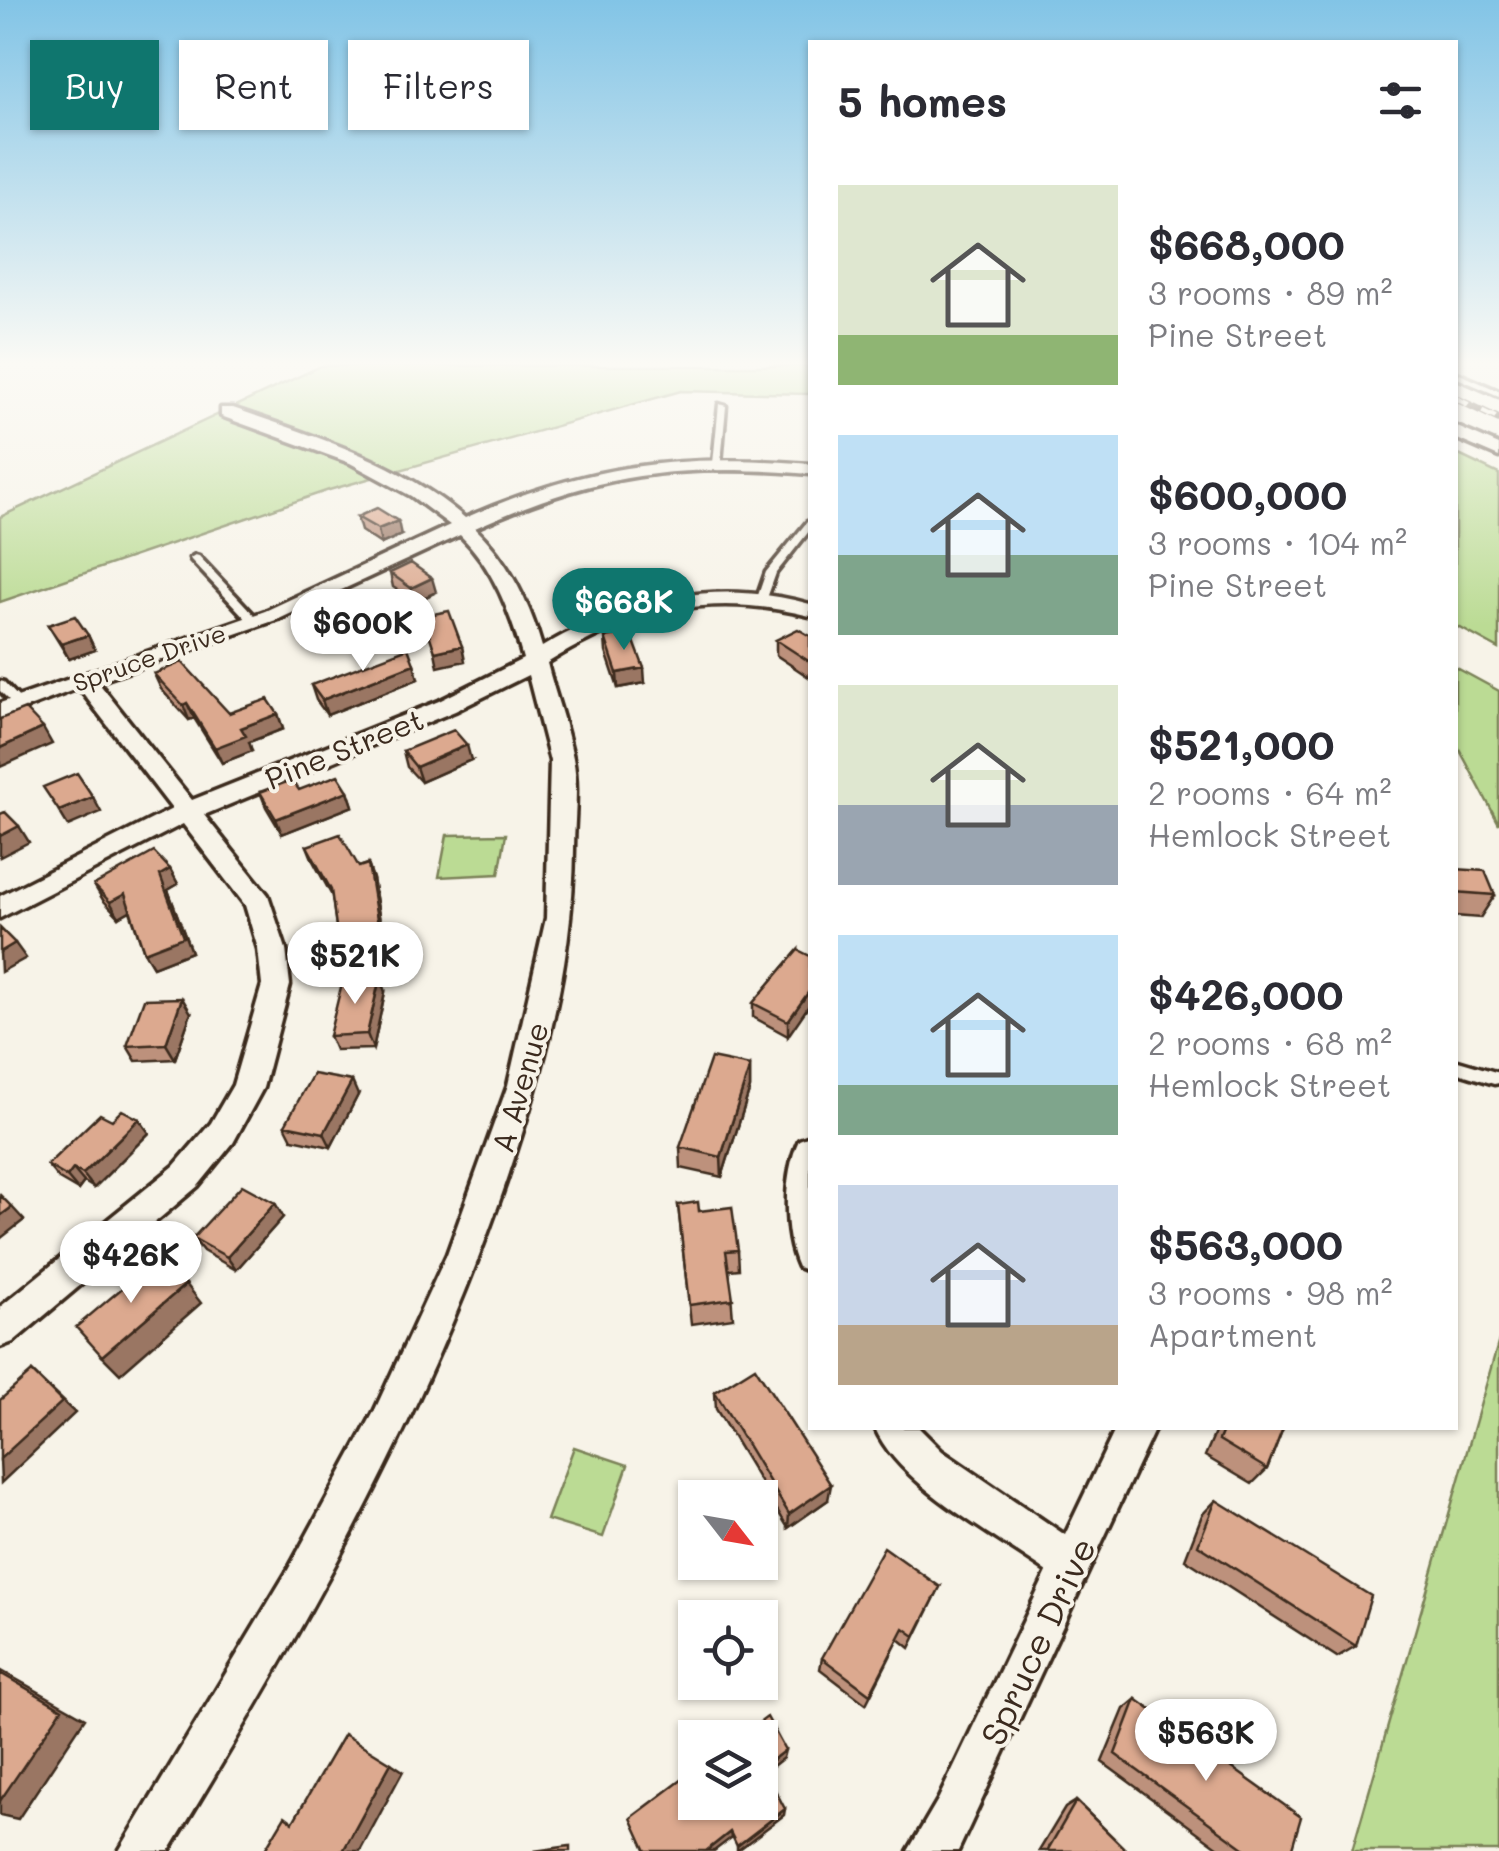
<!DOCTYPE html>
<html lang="en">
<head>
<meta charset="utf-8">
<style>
	body { margin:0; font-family:Mali,sans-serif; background:#f7f7f7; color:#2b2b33; height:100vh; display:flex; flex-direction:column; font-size:38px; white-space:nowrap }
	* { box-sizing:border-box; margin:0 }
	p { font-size:32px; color:#7c7c81 }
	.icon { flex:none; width:55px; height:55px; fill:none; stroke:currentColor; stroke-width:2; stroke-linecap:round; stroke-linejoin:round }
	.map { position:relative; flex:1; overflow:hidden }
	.sheet { position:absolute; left:808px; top:40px; width:650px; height:1390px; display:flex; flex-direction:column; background:#fff; border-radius:0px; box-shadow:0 2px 8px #0004 }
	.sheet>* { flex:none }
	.hud { position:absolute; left:30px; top:40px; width:628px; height:90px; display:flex; gap:20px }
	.needle { width:65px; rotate:121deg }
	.fabs { position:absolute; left:678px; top:1480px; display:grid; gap:20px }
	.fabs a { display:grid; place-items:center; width:100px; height:100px; border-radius:0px; background:#fff; box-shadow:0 2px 8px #0004; font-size:50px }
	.price { position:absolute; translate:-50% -85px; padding:0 22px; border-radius:35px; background:#fff; color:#222; font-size:32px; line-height:65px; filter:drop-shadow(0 2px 5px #0008) }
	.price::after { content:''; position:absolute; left:50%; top:60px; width:30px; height:22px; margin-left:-15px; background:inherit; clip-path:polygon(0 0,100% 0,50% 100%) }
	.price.on { background:#0f766e; color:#fff }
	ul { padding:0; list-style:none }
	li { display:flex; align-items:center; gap:30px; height:250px; padding:0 30px }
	li span { display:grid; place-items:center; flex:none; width:280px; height:200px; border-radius:0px; color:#555 }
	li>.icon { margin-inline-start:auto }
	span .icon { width:120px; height:120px; fill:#fffc; stroke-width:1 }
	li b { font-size:42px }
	h2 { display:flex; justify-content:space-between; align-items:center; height:120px; padding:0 30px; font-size:42px }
	.tag { padding:0 35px; border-radius:0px; background:#fff; box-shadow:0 2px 8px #0004; font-size:35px; line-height:90px }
	.tag.on { background:#0f766e; color:#fff }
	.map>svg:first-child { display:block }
	.green { fill:#bbdb94; stroke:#7b8259; stroke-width:2.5 }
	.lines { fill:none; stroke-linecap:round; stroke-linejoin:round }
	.lane-casing { stroke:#3b2a1e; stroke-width:7 }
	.street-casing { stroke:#3b2a1e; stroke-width:7 }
	.lane { fill:#f7f3e8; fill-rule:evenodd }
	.street { fill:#f7f3e8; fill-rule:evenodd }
	.rail-casing { stroke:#3b2a1e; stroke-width:8 }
	.rail { stroke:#f7f3e8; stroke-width:5; stroke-dasharray:15; stroke-linecap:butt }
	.wall { fill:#bd917b; stroke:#3b2a1e; stroke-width:2.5 }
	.shaded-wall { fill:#9a7664; stroke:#3b2a1e; stroke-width:2.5 }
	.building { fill:#dca98f; stroke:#3b2a1e; stroke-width:2.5 }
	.labels { text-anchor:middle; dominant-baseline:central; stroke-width:8; stroke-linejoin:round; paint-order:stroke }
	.far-street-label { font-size:25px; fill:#3b2a1e; stroke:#f7f3e8 }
	.street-label { font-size:30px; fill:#3b2a1e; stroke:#f7f3e8 }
	.near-street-label { font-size:35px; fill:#3b2a1e; stroke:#f7f3e8 }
</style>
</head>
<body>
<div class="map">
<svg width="1499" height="1851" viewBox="0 0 1499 1851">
	<rect width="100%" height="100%" fill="#f7f3e8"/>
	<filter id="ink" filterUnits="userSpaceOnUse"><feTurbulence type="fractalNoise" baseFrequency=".01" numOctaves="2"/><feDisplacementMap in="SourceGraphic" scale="20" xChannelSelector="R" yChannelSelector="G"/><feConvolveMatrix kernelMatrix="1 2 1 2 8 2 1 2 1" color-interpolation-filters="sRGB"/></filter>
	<g filter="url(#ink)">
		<!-- green -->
		<path class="green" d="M321,366H810V394L681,391L329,490L0,602V517Z
			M1459,455L1499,474V649L1455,625V456Z
			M1455,667L1499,691V824L1455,741Z
			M506,834L499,874L439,877L447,835Z
			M1499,1340V1851H1352Z
			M574,1447L628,1465L603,1537L547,1520Z"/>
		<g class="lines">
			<defs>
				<path id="lane" d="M1455,372L1499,391V396L1455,377Z
					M719,404L726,406L721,463L717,466L713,463Z
					M810,521V530L776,573L766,601L765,603H757L756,601L766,572L807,522Z
					M195,555L199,556L258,619V623H250L191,560L190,558Z
					M0,681L4,682L22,701V705H14L0,691Z
					M1455,1060L1499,1073V1083L1494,1084L1455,1072Z"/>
				<path id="street" d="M221,408H233C313,436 400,461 465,518C584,465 680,453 810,464V474C678,463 596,473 475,528C508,560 530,604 542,647C624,598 717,578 810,604V616C709,591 634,609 547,663C555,695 567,726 573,758C579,787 574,820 574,849C573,964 543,1074 506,1182C425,1419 299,1638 169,1851H119L288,1570L374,1412L447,1254L508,1085L546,918L550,761L528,675L455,711L204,815L268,895L286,949L290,985L263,1088L233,1143L198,1186L13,1342L0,1347V1307L174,1166L211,1123L233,1085L262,985L258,949L245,905L183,824L0,918V896L172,809L79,688L0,718V703L265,611L450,525L411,496L350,463L221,416ZM460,535C494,568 511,614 523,659L439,701L192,800L98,682L279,619Z
					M1455,426L1499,445V457L1455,438Z
					M810,1136V1272L798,1267C783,1234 783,1174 799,1140Z
					M875,1428H919L942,1451L1065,1535L1116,1428H1155L958,1851H908L939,1798L1047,1572C996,1536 899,1485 875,1428Z"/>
			</defs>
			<!-- lane casing -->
			<use href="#lane" class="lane-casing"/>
			<!-- street casing -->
			<use href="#street" class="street-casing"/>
			<!-- lane -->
			<use href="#lane" class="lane"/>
			<!-- street -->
			<use href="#street" class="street"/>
			<defs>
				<path id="rail" d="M1455,398L1499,419"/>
			</defs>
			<!-- rail casing -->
			<use href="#rail" class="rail-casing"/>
			<!-- rail -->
			<use href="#rail" class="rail"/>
		</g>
		<!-- wall -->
		<path class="wall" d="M357,517L401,535L381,544L361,531Z
			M390,573L436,592L415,602L393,587Z
			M48,625L88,635L95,650L69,659Z
			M810,636V678L776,655V640Z
			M605,637L645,683L618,688L606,652Z
			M414,664L418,679L327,715L316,700L311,685Z
			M154,674L229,713L278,714L283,729L249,742L252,751L222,763L194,718L189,720L161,689Z
			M403,751L471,760L421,782L407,767Z
			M299,790L348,791L353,806L282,834L266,807L260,792Z
			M307,846L359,867L368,864L373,879L384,946L344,956L338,941L332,896L313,861Z
			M170,869L178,884L168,890L191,952L153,967L144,952L130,911L119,917L103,900L94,885Z
			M1455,869L1495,895L1480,918L1455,916Z
			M798,950L788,1036L753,1017V1003Z
			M385,992L373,1049L335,1050L329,1036Z
			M191,1013L175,1059L136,1061L127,1046Z
			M750,1066V1088L722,1177L681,1168L680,1147Z
			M358,1095L331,1147L292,1139L285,1125Z
			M139,1119L149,1133L94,1188L84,1182L78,1190L59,1179L47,1165L112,1120Z
			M275,1203L283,1217L236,1270L203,1251L193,1238Z
			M678,1205L738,1250L739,1269L729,1270L733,1318L691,1324Z
			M715,1392L828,1500L788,1528L716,1409Z
			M1217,1428H1283L1267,1469L1252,1484L1205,1456Z
			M1216,1500L1356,1646L1337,1657L1185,1559L1202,1515Z
			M940,1587L910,1648L899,1639L866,1704L820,1669L822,1658Z
			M1136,1699L1291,1851H1223L1102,1762L1124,1709Z
			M1076,1801L1127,1851H1039L1065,1808Z"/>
		<!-- shaded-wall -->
		<path class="shaded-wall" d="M398,521L401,535L381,544L378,529Z
			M432,578L436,592L415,602L411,588Z
			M88,635L95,650L69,659L61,644Z
			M462,646L465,661L438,667L435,652Z
			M414,664L418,679L327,715L322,700Z
			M644,668L645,683L618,688L617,673Z
			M187,703L194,718L189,720L183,705Z
			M278,714L283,729L249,742L252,751L222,763L215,748L241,728Z
			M43,728L52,744L0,767V748Z
			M467,745L471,760L421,782L416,767Z
			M348,791L353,806L282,834L276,819Z
			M93,797L101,812L68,826L59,811Z
			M19,826L29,842L0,857V836Z
			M368,864L373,879L384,946L344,956L338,941Z
			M170,869L178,884L168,890L191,952L153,967L144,952L160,875Z
			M125,894L133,909L119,917L110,902Z
			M15,943L26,958L1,972L0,952Z
			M380,977L385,992L373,1049L367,1034Z
			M810,990V1004L788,1036V1021Z
			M182,998L191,1013L175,1059L166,1044Z
			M750,1066V1088L722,1177L721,1157Z
			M352,1081L358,1095L331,1147L324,1133Z
			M139,1119L149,1133L94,1188L83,1174Z
			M73,1169L84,1182L78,1190L67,1177Z
			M275,1203L283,1217L236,1270L227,1257Z
			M12,1207L24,1220L0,1239V1216Z
			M186,1284L201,1303L120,1374L102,1356Z
			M32,1372L75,1413L1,1483L0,1459Z
			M831,1485L828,1500L788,1528L789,1514Z
			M0,1670L85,1718L18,1819L0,1815Z
			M785,1750L783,1758L763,1774V1767Z
			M391,1763L403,1771L360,1851H343Z
			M785,1809L784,1815L737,1851V1846Z
			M730,1832L731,1838L714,1851H706Z"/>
		<!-- building -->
		<path class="building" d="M377,508L398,521L378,529L357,517Z
			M411,563L432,578L411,588L390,573Z
			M449,611L462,646L435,652L423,616Z
			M75,616L88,635L61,644L48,625Z
			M798,629L810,636V662L776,640Z
			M631,633L644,668L617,673L605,637Z
			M408,648L414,664L322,700L311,685Z
			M182,662L229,713L268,699L278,714L241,728L246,736L215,748L187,703L183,705L154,674Z
			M25,709L43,728L0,748V719Z
			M454,730L467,745L416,767L403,751Z
			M77,773L93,797L59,811L43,787Z
			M338,775L348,791L276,819L260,792L292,780L299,790Z
			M5,812L19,826L0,836V814Z
			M340,834L359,867L368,864L379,931L338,941L331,890L307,846Z
			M154,852L170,869L160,875L183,937L144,952L125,894L110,902L94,885Z
			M1455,869L1485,871L1495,895L1455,892Z
			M0,928L15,943L0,952Z
			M798,950L810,956V990L788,1021L753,1003Z
			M380,977L367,1034L329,1036L343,979Z
			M182,998L166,1044L127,1046L144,999Z
			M711,1058L750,1066L721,1157L680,1147Z
			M313,1074L352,1081L324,1133L285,1125Z
			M122,1110L139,1119L83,1174L73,1169L67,1177L47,1165L100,1114L112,1120Z
			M242,1185L275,1203L227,1257L193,1238Z
			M0,1195L12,1207L0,1216Z
			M698,1202L699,1211L732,1207L738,1250L726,1251L733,1299L689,1305L678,1205Z
			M159,1257L186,1284L102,1356L76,1327Z
			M755,1367L831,1485L789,1514L715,1392Z
			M32,1372L62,1402L0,1459V1400Z
			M1224,1428H1283L1267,1469L1219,1440Z
			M1216,1500L1371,1596L1356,1646L1198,1545Z
			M884,1547L940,1587L915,1636L904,1628L870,1694L822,1658Z
			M0,1673L62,1709L0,1801Z
			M1136,1699L1301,1817L1291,1851H1248L1115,1754Z
			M767,1717L785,1750L763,1767L785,1809L737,1846L730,1832L706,1851H646L631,1818L695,1770V1802H760V1738H739Z
			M344,1734L391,1763L343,1851H264L285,1816L293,1822Z
			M1076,1801L1127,1851H1047Z
			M570,1846V1851H534Z"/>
	</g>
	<!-- sky -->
	<linearGradient id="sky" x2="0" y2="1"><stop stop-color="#82c4e6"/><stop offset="0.58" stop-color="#fbfaf5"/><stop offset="1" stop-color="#fbfaf5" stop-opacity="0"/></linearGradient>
	<rect width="1499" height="626" fill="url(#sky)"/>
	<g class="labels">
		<!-- far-street labels -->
		<g class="far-street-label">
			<text transform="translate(149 657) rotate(-19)">Spruce Drive</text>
		</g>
		<!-- street labels -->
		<g class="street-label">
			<text transform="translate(344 748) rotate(-22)">Pine Street</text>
			<text transform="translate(519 1087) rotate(-74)">A Avenue</text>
		</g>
		<!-- near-street labels -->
		<g class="near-street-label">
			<text transform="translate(1037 1641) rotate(-65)">Spruce Drive</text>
		</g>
	</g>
</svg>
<div class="fabs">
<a><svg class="needle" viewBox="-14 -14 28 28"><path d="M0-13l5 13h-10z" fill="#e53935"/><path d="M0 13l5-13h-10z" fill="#7c7c81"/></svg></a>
<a><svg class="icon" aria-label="locate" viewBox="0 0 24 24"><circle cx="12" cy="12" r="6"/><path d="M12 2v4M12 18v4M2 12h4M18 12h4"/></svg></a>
<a><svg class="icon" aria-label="layers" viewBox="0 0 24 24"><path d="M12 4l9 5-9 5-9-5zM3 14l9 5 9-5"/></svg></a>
</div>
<b class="price on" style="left:624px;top:653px">$668K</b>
<b class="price" style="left:363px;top:674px">$600K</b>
<b class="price" style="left:355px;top:1007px">$521K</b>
<b class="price" style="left:131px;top:1306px">$426K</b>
<b class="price" style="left:1206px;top:1784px">$563K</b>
<div class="hud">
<a class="tag on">Buy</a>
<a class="tag">Rent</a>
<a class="tag">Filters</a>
</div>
<section class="sheet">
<h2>5 homes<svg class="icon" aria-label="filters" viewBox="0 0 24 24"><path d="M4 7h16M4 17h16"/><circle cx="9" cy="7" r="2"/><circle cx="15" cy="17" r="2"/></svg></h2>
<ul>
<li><span style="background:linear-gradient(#dfe7d0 75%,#8fb573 0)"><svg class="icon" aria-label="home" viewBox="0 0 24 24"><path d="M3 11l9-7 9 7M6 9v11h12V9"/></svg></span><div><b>$668,000</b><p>3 rooms · 89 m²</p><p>Pine Street</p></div></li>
<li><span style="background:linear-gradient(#bfe0f5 60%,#7fa58c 0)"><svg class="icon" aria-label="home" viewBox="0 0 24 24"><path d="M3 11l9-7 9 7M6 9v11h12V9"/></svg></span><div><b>$600,000</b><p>3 rooms · 104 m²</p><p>Pine Street</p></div></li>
<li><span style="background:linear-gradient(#dfe7d0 60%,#9aa5b1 0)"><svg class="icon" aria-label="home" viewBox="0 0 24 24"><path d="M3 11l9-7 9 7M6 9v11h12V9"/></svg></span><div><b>$521,000</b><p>2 rooms · 64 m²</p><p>Hemlock Street</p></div></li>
<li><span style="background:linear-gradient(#bfe0f5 75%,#7fa58c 0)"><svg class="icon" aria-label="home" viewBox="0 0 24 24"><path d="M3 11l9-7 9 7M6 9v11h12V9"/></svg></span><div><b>$426,000</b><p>2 rooms · 68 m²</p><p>Hemlock Street</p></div></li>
<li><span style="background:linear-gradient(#c9d6e8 70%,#b9a48a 0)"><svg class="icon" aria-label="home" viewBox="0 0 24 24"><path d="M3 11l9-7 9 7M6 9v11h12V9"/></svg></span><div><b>$563,000</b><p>3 rooms · 98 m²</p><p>Apartment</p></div></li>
</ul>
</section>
</div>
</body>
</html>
